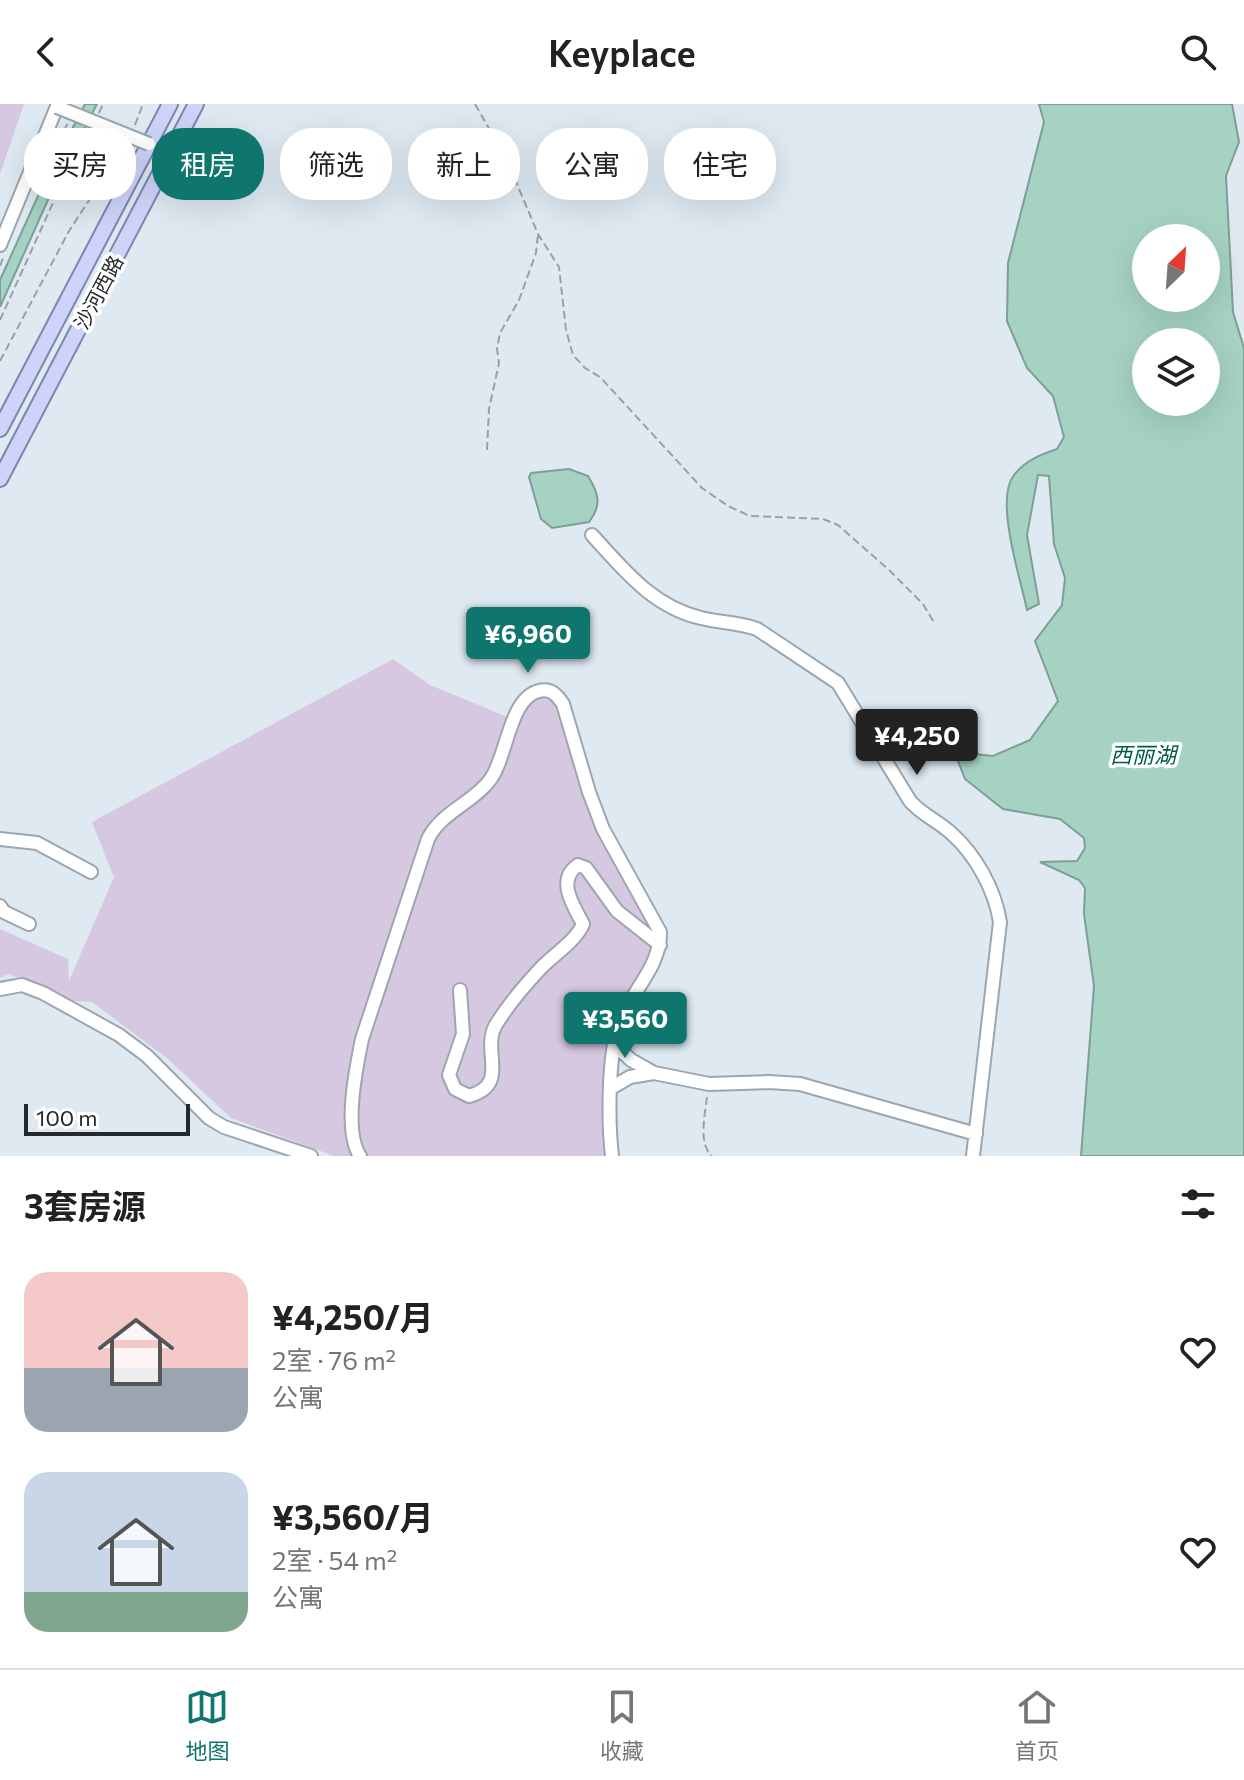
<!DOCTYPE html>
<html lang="zh">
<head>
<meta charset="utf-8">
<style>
	body { margin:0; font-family:Commissioner,"Noto Sans SC",sans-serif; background:#f2f2f2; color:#222; height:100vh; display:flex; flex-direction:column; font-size:30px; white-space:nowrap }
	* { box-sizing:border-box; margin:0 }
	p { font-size:26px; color:#767676 }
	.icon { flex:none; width:44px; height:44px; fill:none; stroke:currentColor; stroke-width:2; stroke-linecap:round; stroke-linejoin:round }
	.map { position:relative; height:1052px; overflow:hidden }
	.sheet { display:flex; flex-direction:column; background:#fff; flex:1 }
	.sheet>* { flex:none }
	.hud { position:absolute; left:24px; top:24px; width:800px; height:72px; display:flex; gap:16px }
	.needle { width:52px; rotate:25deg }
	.tools { position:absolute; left:1132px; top:120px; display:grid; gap:16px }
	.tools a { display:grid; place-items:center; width:88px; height:88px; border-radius:50%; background:#fff; box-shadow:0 8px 32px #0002; font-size:40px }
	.scale { position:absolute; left:24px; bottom:20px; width:166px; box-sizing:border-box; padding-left:8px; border:4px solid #25282c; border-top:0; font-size:22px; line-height:28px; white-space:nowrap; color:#25282c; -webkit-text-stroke:6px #fff; paint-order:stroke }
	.price { position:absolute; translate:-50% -68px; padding:0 18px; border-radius:8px; background:#0f766e; color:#fff; font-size:26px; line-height:52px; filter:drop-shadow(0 2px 4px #0008) }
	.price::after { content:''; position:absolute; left:50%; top:48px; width:24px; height:18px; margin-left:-12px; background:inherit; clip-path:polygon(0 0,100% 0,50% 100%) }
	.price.active { background:#222; color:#fff }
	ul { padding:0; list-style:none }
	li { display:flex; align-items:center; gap:24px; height:200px; padding:0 24px }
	li span { display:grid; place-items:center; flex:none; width:224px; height:160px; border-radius:24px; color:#555 }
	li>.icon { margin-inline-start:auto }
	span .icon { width:96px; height:96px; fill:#fffc; stroke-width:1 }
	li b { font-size:34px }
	h2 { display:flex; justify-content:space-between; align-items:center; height:96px; padding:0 24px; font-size:34px }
	.pill { padding:0 28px; border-radius:32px; background:#fff; box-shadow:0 8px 32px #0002; font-size:28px; line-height:72px }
	.pill.active { background:#0f766e; color:#fff }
	header { display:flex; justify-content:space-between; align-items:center; height:104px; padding:0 24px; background:#fff; font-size:36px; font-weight:600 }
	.tab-bar { display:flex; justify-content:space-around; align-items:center; height:112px; border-top:2px solid #e0e0e0; background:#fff; font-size:22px; color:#767676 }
	.tab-bar a { display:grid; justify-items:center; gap:4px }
	.tab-bar .active { color:#0f766e }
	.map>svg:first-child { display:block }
	.green { fill:#d7c8e1 }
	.water { fill:#a5d2c3; stroke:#7f9f96; stroke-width:2; fill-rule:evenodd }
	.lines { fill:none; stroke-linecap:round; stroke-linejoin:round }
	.minor-casing { stroke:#9ca6ae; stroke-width:16 }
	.major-casing { stroke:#7e86af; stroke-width:18 }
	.path { stroke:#99a1a7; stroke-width:2; stroke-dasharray:8 4; stroke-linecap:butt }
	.minor { stroke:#fff; stroke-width:12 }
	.major { stroke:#ced4f9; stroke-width:14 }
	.minor-bridge-casing { stroke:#9ca6ae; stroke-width:16; stroke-linecap:butt }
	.minor-bridge { stroke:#fff; stroke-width:12 }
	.labels { text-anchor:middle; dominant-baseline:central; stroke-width:7; stroke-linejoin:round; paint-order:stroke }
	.street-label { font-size:20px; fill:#25282c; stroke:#fff }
	.water-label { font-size:22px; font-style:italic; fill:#005b48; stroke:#fff }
</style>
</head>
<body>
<header><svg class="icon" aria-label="back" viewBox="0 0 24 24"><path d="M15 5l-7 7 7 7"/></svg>Keyplace<svg class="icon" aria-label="search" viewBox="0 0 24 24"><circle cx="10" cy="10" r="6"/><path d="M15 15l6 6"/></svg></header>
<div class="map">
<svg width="1244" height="1052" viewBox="0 0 1244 1052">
	<rect width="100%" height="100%" fill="#dee9f1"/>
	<!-- green -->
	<path class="green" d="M0,0H24L0,70Z
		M393,555L430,581L515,616L535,590L556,593L586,688L651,815L658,841L615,924L610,1052H334L231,1014L168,955L92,898L73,897L9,870L0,874V825L68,855L69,877L114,773L92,718Z"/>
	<!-- water -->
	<path class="water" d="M85,0H97L52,87L0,203V176L42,83Z
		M1039,0H1232L1239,38L1226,72L1233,208L1244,244V1052H1081L1094,882L1084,810L1085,784L1079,776L1040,758L1077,757L1085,744L1084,734L1060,715L1003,705L965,675L954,647L956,639L975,650L993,652L1030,636L1058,597L1035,537L1062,501L1065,474L1054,440L1049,372L1038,371L1027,431L1039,500L1027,506C1021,476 994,396 1014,371C1026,356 1040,351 1057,345L1064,333L1053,292L1027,264L1007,217L1008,159L1044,18ZM1206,134V194H1146V134ZM1206,238V298H1146V238Z
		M569,365L588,372C599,390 602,401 589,418L552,424L541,415L529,373L531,369Z"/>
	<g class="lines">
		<defs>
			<path id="minor" d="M0,141L58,0
				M592,431C624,466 653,503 701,514C720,519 739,518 757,525L838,579L910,697C922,711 938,717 951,729C976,751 995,786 1000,818L973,1052
				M0,735L37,739L91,768
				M0,802L4,808L29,820
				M0,885L22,881L43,889L119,931L147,952L209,1014L224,1023L311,1052
				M460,886L463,930L449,971L455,985L469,992C512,980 479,945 497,919C509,900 525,881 540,865C553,851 576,837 583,820C573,801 556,776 578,761L586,764L617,807L660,841
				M615,941L631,956L654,969L709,980L769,978L800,980L976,1030
				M611,984L630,973L654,969
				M360,1052C343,1027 356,964 362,935L428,735C441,708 473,699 490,676C507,654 509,594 539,587C551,584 557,591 563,600L589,688L603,725L660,828C661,864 628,890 618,923C608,957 608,1017 612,1052"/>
			<path id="major" d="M0,325L170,0
				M0,375L196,0"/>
		</defs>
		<!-- minor casing -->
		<use href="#minor" class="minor-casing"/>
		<!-- major casing -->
		<use href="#major" class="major-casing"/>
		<!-- path -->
		<path class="path" d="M475,0L506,54L538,130L559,163L566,226L573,251L585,264L600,273L702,384L728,402L750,412L823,415L838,421L889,466L923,500L935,520
			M99,9L103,0
			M135,21L143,0
			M47,59L68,19
			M0,162L4,152
			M0,216L57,90L88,29
			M0,257L69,127L125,41
			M487,346L489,305L499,259L497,245L500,229L519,196L536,149L538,131
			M707,993C705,1011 698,1040 712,1052"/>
		<!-- minor -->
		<use href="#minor" class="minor"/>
		<!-- major -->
		<use href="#major" class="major"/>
		<defs>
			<path id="minor-bridge" d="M57,3L149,40"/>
		</defs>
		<!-- minor-bridge casing -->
		<use href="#minor-bridge" class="minor-bridge-casing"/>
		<!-- minor-bridge -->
		<use href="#minor-bridge" class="minor-bridge"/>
	</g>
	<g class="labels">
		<!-- street labels -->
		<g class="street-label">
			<text transform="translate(98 188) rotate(-62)">沙河西路</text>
		</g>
		<!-- water labels -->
		<g class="water-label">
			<text x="1143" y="650">西丽湖</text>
		</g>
	</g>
</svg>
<div class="tools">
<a><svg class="needle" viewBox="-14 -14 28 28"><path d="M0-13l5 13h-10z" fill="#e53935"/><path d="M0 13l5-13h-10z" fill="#767676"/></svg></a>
<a><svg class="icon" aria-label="layers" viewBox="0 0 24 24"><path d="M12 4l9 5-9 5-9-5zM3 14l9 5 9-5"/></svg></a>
</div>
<div class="scale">100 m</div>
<b class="price" style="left:528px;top:571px">¥6,960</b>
<b class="price active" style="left:917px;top:673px">¥4,250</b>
<b class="price" style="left:625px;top:956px">¥3,560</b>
<div class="hud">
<a class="pill">买房</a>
<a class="pill active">租房</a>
<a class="pill">筛选</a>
<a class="pill">新上</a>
<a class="pill">公寓</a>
<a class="pill">住宅</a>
</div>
</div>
<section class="sheet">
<h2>3套房源<svg class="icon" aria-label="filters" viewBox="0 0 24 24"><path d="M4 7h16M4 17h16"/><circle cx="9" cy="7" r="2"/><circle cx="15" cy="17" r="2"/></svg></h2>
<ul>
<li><span style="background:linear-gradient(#f6c9c9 60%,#9aa5b1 0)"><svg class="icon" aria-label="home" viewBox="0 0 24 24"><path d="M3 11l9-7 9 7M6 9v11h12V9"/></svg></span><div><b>¥4,250/月</b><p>2室 · 76 m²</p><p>公寓</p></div><svg class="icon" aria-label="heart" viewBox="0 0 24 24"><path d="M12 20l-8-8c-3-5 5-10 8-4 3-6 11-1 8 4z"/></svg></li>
<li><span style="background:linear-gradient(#c9d6e8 75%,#7fa58c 0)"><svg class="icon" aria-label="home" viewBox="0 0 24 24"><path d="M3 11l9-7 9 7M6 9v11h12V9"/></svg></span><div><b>¥3,560/月</b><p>2室 · 54 m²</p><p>公寓</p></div><svg class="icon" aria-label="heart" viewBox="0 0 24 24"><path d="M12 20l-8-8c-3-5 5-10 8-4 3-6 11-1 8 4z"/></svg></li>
</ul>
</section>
<nav class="tab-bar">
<a class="active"><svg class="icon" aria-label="map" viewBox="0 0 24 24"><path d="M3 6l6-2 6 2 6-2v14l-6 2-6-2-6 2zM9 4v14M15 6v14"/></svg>地图</a>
<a><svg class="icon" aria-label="saved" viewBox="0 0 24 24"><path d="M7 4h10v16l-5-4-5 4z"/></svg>收藏</a>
<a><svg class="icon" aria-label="home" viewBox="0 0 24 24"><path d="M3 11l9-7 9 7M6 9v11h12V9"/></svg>首页</a>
</nav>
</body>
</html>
